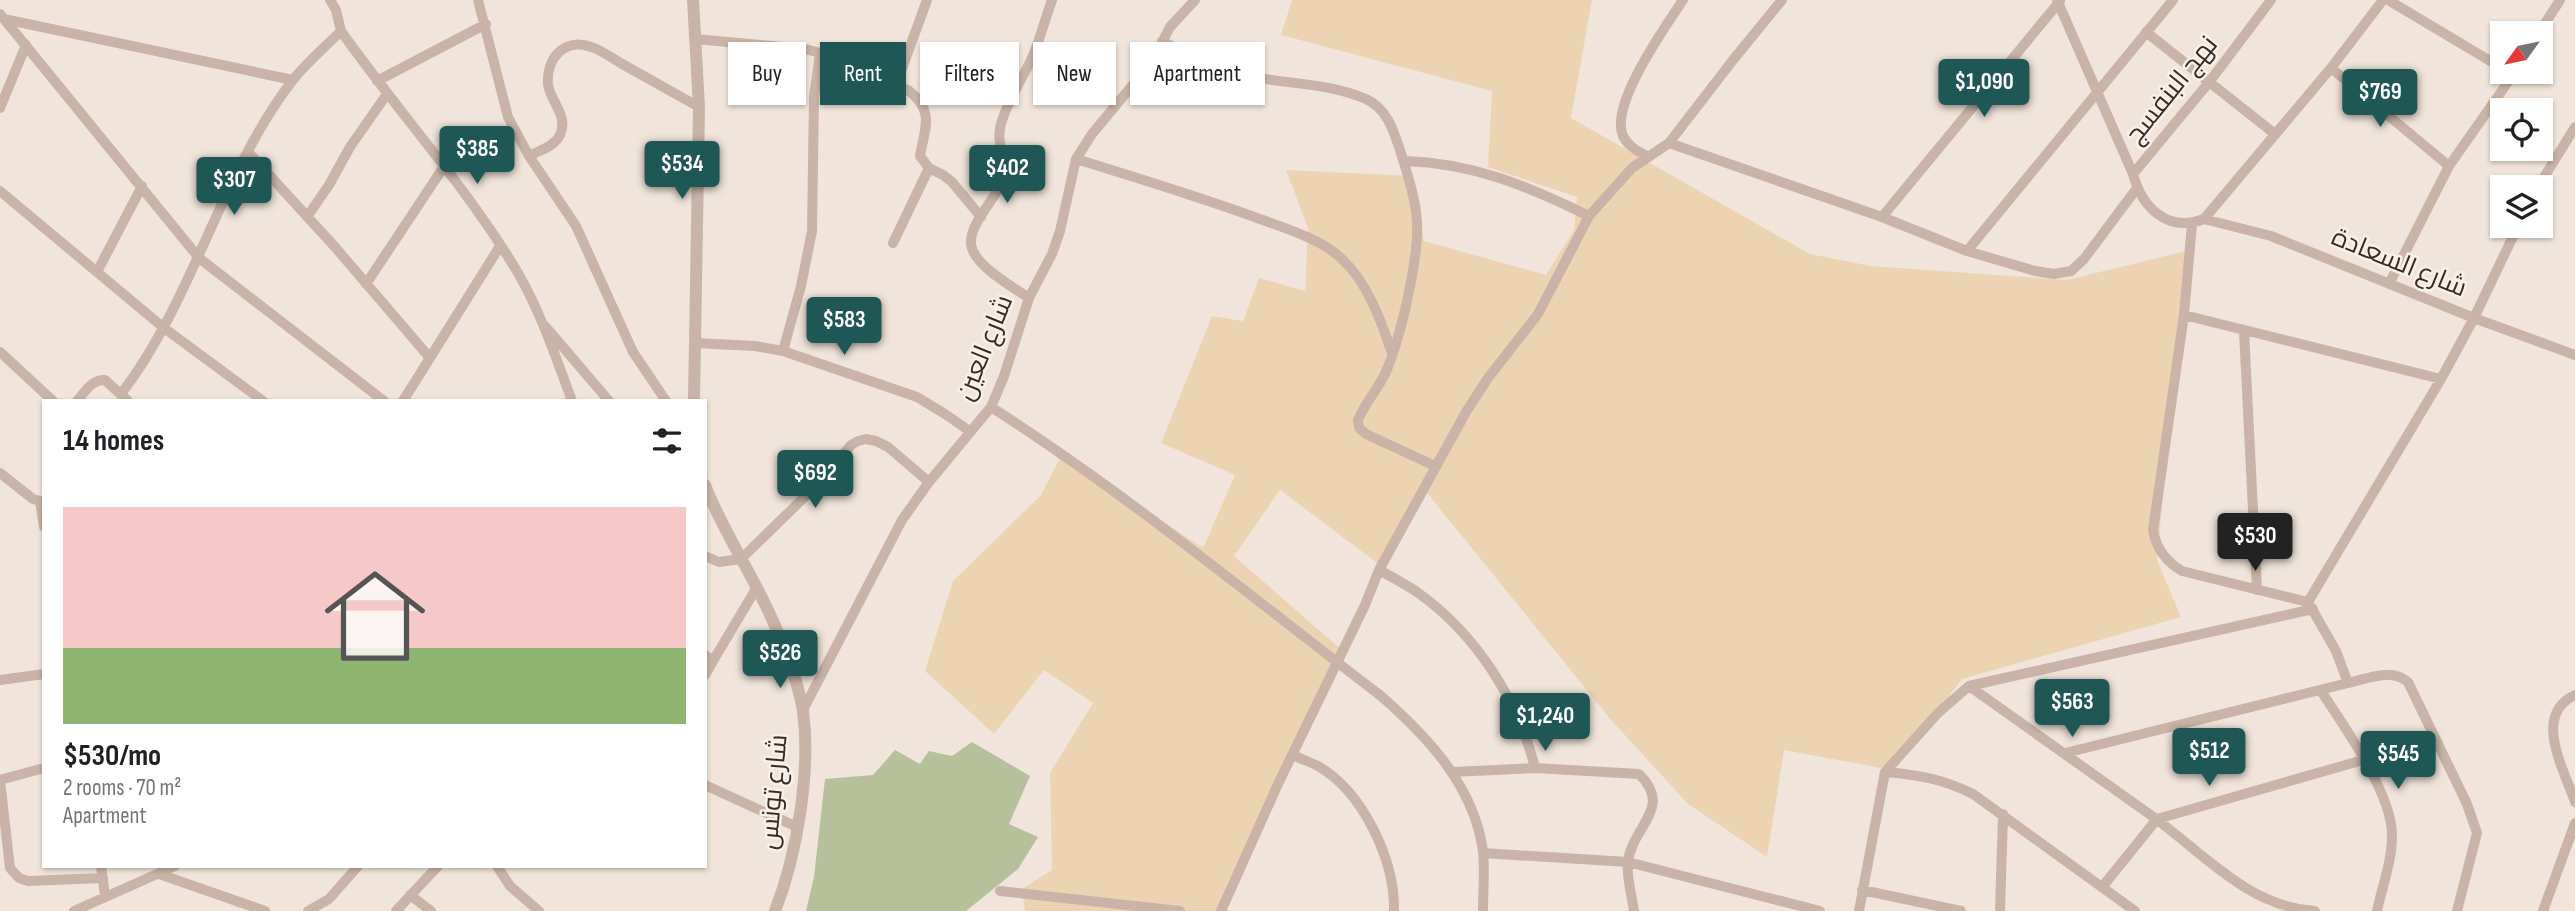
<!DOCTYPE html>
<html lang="en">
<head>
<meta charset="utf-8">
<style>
	body { margin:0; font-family:"Sofia Sans Condensed",Cairo,sans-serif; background:#f2f2f2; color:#202124; height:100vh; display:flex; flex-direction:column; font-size:26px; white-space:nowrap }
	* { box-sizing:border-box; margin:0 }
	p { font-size:23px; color:#757577 }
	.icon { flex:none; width:38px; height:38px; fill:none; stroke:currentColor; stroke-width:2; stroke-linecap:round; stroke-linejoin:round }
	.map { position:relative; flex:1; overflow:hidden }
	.sheet { position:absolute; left:42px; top:399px; width:665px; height:469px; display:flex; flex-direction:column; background:#fff; border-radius:0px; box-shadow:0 2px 5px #0004 }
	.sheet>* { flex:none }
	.banner { position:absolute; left:728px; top:42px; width:665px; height:63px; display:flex; gap:14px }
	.needle { width:46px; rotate:237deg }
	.fabs { position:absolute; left:2490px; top:21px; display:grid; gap:14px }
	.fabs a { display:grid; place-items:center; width:63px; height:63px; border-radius:0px; background:#fff; box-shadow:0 2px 5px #0004; font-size:35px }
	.price { position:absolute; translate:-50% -60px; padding:0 16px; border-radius:7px; background:#1e5756; color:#fff; font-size:23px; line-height:46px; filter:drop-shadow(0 2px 4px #0008) }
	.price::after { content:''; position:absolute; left:50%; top:42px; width:21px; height:16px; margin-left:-10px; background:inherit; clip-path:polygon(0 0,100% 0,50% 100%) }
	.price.selected { background:#222; color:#fff }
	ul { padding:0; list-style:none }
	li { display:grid; align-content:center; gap:14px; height:371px; padding:0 21px }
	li+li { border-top:2px solid #e0e0e0 }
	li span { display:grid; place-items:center; height:217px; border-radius:0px; color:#555 }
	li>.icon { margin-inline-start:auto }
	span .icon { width:126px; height:126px; fill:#fffc; stroke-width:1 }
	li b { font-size:30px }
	h2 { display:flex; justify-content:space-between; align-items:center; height:84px; padding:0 21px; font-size:30px }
	.chip { padding:0 24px; border-radius:0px; background:#fff; box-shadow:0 2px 5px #0004; font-size:24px; line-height:63px }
	.chip.selected { background:#1e5756; color:#fff }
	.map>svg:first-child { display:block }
	.green { fill:#b6c09b }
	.sand { fill:#ecd4b2 }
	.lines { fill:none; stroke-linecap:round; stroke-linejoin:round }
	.minor { stroke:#c9b4a7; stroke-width:10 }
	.tertiary { stroke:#c9b4a7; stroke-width:12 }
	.labels { text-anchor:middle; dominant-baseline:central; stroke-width:5; stroke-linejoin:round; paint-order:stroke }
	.street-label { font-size:26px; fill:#362b28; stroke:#f9f0e7 }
</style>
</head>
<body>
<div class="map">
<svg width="2575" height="911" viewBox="0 0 2575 911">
	<rect width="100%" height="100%" fill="#f1e5db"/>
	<!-- green -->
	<path class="green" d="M972,742L1030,776L1009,824L1038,837L1018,869L966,911H806L814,877L825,779L873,775L895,750L920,764L929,751L952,756Z"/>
	<!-- sand -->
	<path class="sand" d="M1292,0H1592L1571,118L1810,254L1871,266L2067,280L2186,251L2157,560L2181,617L1962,679L1892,770L1784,750L1767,857L1688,804L1611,720L1423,488L1385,569L1280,490L1234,556L1343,651L1222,899L1228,911H1025L1022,889L1052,870L1050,773L1093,703L1044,670L994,734L925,671L953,581L1041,495L1062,454L1203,548L1235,475L1161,443L1212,316L1243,321L1259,278L1305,291L1308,228L1286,170L1413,176L1424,241L1546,275L1574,230L1577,197L1488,167L1492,91L1281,35Z"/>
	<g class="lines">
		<!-- minor -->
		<path class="minor" d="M330,0L336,10L341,31C398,112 467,187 518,273C541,313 556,358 572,401
			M478,0L508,117L529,156L576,226L633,352L666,401
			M2057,0L2133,174C2142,208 2168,233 2204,219L2331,68L2383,0
			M2388,0L2502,68
			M0,14L199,258L384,401
			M4,19L293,80
			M2146,32L2275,134
			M2539,33L2560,0
			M695,39L805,49L820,53L908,90C935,111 925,127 920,156L929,168L943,175L952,182L981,217
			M1162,41C1184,53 1206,65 1230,72C1275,85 1321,80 1366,99C1387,109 1393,129 1400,150C1407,173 1416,199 1417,223C1419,258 1400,341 1385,374C1377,390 1365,403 1358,420L1359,428L1366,434L1435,466
			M2331,68L2449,166
			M377,81L486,24
			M896,85L927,0
			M0,108L26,45
			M1669,143L1882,217L1967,251L2035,271L2054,274L2071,271L2084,259L2137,188
			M249,153L335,247L430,358
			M529,156C540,150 554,147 560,135C569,115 550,102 548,84C546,59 564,37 591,47C602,50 613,59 624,65C649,79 674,93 699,107
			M1647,156C1637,151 1628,146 1623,136C1609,105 1666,26 1683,0
			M1076,159C1138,178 1200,197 1260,219C1287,229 1321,239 1342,259C1368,283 1381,321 1392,353
			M1404,161C1474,163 1527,186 1589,216
			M2133,174L2210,81L2271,0
			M2538,187L2575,127
			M0,191L164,328L263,401
			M307,217L329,185L350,147L387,94
			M1882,217L2060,1
			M2204,219L2271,236L2474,318L2575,355
			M2192,224L2184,315L2153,530C2156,548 2165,561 2182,571L2308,602L2336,651L2348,683
			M893,243L929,168
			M1967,251L2173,0
			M97,272L142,186
			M366,284L443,168
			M2389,284L2449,166L2515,72
			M1029,298C1013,287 973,265 971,244C969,223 998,197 1004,177C1008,161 995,144 1001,124C1008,98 1025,76 1035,51C1041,34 1046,17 1052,0
			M2184,315L2441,379
			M545,326L609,401
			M2244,331L2257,590
			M695,343L755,346L783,351L917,397L945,414L971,432
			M783,351L801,286L812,231L814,97L820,53
			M0,352L53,401
			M121,394C194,299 220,175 292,81C306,63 325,47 341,31
			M77,401C85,392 92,379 105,380L128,401
			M403,401L500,246
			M991,407C1127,494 1253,598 1381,696C1428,737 1474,786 1483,851C1485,871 1483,891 1483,911
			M0,473L33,499L44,502
			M40,501L44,527
			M705,556L719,562L741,559L824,478L851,445L858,441L866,439L876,441L888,447L929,482
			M1379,570C1392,577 1405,584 1417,592C1475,633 1518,699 1535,768
			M2308,602L2441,379L2474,318L2518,226
			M705,655L713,661L705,675
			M713,661L757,587
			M0,680L44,674
			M1969,686C2030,729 2091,772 2152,816C2202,852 2248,907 2315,911
			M2321,691C2344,726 2393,795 2392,836C2392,861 2382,887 2377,911
			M2575,695C2532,715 2564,769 2575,802
			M803,710L902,520L929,482L991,407L1004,376L1029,298L1052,254L1060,231L1076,159L1092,134L1151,63L1170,27L1195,0
			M2065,753L2348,683C2369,678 2391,668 2408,682L2467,804L2477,833L2457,911
			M1293,755C1301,759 1310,762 1318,766C1363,792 1395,860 1394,911
			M44,768L0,780L10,868L19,878L28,881L103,878
			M1452,772L1535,768L1639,774C1674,808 1632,826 1628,862C1626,876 1632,896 1634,911
			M1885,772C1919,775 1943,779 1973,794L2135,911
			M705,785L797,827
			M1483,853L1628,862L1820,911
			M101,866L105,896
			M497,866L510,886L539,911
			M159,874L265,911
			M2103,886L2157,819L2363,760
			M1862,890L1961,911
			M1000,891L1180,911
			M410,895L431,911
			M74,911L175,866
			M308,911L329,899L358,866
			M396,911L438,866
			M1221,911L1278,784L1365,605L1379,570L1466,412L1488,378L1538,314L1589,216L1632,168L1669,143L1733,60L1782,0
			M1859,911L1885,772L1938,713L1969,686L2313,609
			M2000,911L2003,814
			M2543,911L2575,823"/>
		<!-- tertiary -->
		<path class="tertiary" d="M693,0L699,107L694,401
			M705,485C723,532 752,573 772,619C785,648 798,680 803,711C811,771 797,855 775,911"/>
	</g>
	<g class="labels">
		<!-- street labels -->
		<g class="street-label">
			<text transform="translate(2172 90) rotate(-51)">نهج البنفسج</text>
			<text transform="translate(2399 263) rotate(22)">شارع السعادة</text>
			<text transform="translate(985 348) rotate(-68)">شارع العين</text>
			<text transform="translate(774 792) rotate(-85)">شارع تونس</text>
		</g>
	</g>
</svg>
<div class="fabs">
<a><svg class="needle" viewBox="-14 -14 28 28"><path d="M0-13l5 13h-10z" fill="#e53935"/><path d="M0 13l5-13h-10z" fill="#757577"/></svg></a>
<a><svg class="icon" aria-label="locate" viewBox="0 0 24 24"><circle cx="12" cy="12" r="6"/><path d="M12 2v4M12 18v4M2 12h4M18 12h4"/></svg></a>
<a><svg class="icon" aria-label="layers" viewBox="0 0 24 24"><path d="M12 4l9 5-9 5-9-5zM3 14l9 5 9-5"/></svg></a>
</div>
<b class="price" style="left:1984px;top:119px">$1,090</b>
<b class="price" style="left:2380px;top:129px">$769</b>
<b class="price" style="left:477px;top:186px">$385</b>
<b class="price" style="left:682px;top:201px">$534</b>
<b class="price" style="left:1007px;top:205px">$402</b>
<b class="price" style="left:234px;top:217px">$307</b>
<b class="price" style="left:844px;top:357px">$583</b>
<b class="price" style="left:815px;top:510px">$692</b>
<b class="price selected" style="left:2255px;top:573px">$530</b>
<b class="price" style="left:780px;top:690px">$526</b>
<b class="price" style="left:2072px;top:739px">$563</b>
<b class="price" style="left:1545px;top:753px">$1,240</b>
<b class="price" style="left:2209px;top:788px">$512</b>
<b class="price" style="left:2398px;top:791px">$545</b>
<div class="banner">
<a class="chip">Buy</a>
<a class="chip selected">Rent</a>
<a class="chip">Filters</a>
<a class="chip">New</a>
<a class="chip">Apartment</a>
</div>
<section class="sheet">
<h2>14 homes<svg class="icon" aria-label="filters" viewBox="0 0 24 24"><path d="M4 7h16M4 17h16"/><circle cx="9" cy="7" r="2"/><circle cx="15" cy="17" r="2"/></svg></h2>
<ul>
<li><span style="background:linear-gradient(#f6c9c9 65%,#8fb573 0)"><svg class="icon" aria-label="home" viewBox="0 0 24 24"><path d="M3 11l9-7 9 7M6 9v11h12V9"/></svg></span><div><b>$530/mo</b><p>2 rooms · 70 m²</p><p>Apartment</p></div></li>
</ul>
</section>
</div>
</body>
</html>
